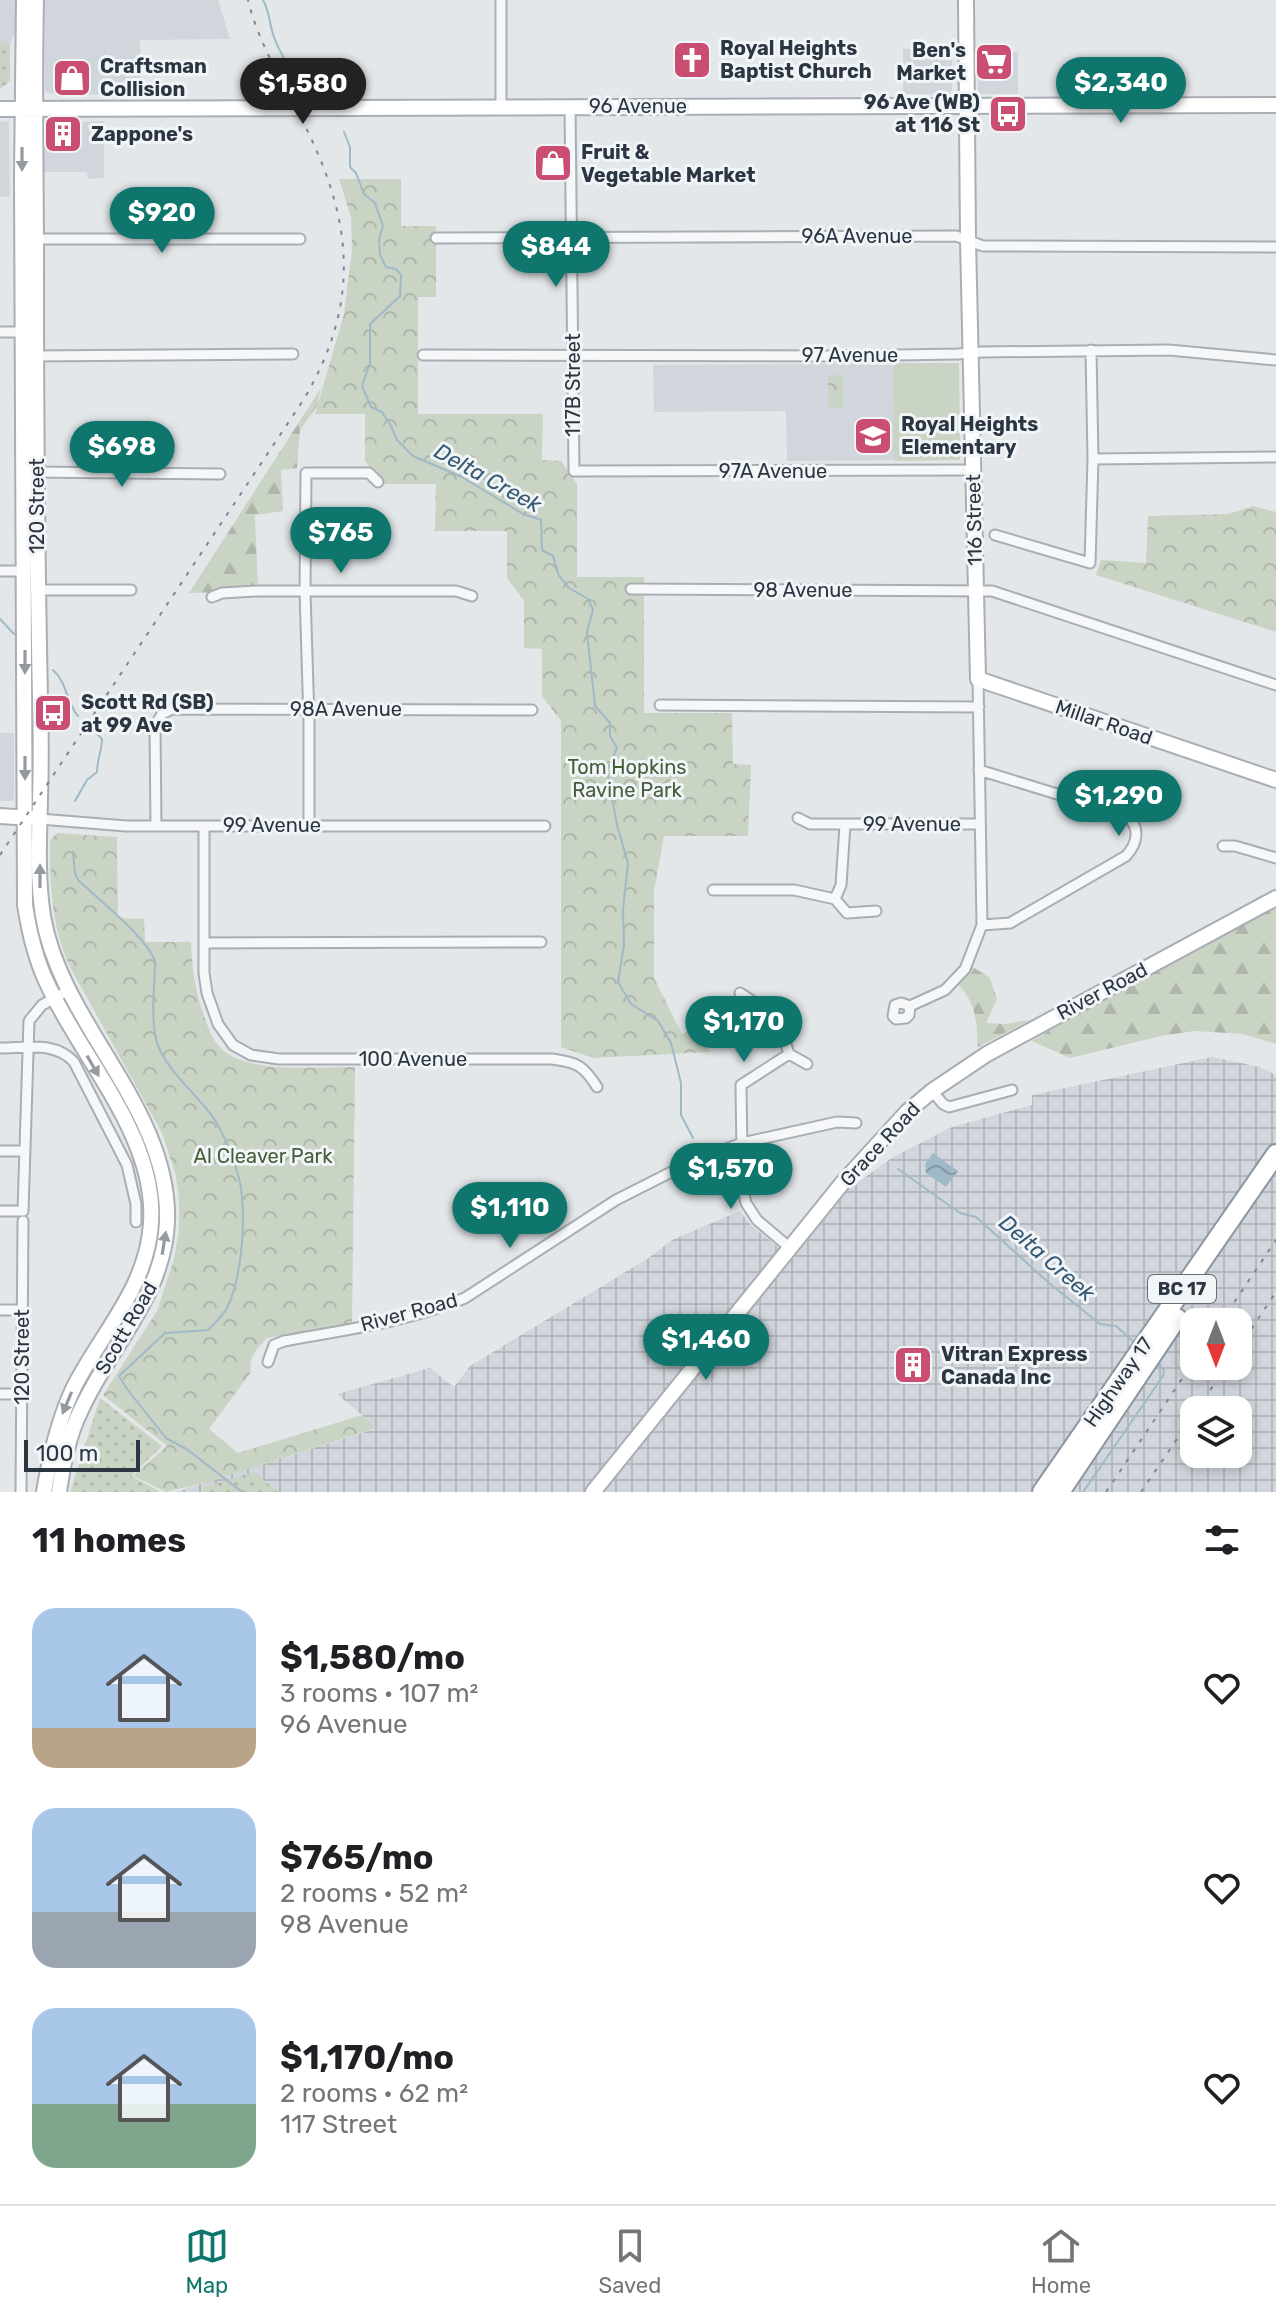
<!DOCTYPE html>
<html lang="en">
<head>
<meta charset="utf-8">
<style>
	body { margin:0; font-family:Rubik,sans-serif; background:#f2f2f2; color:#202124; height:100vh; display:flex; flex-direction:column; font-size:30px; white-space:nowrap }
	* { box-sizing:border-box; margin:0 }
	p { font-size:26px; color:#757577 }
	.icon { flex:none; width:44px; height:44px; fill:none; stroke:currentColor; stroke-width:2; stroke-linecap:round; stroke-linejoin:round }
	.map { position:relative; height:1492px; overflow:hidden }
	.sheet { display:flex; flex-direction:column; background:#fff; flex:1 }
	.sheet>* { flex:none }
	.needle { width:52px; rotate:180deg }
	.fabs { position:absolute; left:1180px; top:1308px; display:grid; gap:16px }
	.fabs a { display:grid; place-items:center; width:72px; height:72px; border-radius:16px; background:#fff; box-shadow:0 4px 12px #0003; font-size:40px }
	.scale { position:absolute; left:24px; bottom:20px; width:116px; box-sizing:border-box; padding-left:8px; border:4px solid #2b3642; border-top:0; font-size:22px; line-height:28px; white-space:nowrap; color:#2b3642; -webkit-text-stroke:6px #f2f5f8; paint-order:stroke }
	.price { position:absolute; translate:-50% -68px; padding:0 18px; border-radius:28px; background:#0f766e; color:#fff; font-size:26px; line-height:52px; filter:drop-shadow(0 2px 4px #0008) }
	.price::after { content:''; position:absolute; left:50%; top:48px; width:24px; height:18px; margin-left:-12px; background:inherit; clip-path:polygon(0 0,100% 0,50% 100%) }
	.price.active { background:#222; color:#fff }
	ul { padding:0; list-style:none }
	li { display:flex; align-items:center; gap:24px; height:200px; padding:0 32px }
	li span { display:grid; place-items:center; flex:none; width:224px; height:160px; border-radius:24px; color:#555 }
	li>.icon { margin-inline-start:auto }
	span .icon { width:96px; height:96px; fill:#fffc; stroke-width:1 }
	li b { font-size:34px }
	h2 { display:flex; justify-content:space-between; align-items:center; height:96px; padding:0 32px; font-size:34px }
	.menu { display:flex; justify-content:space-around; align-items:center; height:112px; border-top:2px solid #e0e0e0; background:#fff; font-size:22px; color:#757577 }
	.menu a { display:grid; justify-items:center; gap:4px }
	.menu .active { color:#0f766e }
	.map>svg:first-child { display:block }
	.built { fill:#d1d6dc }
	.industrial { fill:url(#industrial-grid); fill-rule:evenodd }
	.grass { fill:url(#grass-dots) }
	.forest { fill:url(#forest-firs) }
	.park { fill:url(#park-crowns) }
	.garden { fill:#cad4c4 }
	.water { fill:url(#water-waves) }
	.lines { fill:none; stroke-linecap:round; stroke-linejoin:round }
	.stream { stroke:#a0b9c8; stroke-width:2 }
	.street-casing { stroke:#a8aeb4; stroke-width:13 }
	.secondary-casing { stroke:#a8aeb4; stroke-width:18 }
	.highway-casing { stroke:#8b96a0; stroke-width:22 }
	.street { stroke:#f5f7f9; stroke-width:9 }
	.secondary { stroke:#fff; stroke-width:14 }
	.highway { stroke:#fff; stroke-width:18 }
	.rail { stroke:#7d8893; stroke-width:2; stroke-dasharray:4 8; stroke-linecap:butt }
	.oneway { fill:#959aa0 }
	.labels { text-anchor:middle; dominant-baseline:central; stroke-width:6; stroke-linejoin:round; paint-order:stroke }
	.shield { fill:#f2f5f8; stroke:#676f79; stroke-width:2 }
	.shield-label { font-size:18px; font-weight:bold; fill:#2b3642 }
	.poi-label { font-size:20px; font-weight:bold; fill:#2b3642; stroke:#f2f5f8; text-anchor:start }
	.street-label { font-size:20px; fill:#2b3642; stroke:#f2f5f8 }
	.park-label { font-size:20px; fill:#455d39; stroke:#f2f5f8 }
	.water-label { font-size:22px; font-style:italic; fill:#375a74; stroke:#f2f5f8 }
</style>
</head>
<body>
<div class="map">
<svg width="1276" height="1492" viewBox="0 0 1276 1492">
	<defs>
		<pattern id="industrial-grid" width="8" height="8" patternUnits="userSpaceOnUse" patternTransform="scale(2)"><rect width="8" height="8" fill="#d1d6dc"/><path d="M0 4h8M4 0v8" fill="none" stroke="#b4b8be"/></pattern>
		<pattern id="grass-dots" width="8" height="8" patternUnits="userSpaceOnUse" patternTransform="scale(2)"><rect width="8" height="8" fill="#cad4c4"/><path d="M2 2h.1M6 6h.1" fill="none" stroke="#aeb7aa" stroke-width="1.8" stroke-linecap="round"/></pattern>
		<pattern id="forest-firs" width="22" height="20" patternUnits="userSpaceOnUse" patternTransform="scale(2)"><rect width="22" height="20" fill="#cad4c4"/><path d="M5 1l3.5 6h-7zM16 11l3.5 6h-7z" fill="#aeb7aa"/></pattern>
		<pattern id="park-crowns" width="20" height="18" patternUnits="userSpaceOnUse" patternTransform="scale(2)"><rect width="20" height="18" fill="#cad4c4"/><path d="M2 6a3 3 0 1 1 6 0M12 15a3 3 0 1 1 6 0" fill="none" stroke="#aeb7aa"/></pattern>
		<pattern id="water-waves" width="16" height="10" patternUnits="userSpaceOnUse" patternTransform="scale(2)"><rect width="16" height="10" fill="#a0b9c8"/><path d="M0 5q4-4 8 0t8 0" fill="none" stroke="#8397a4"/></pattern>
	</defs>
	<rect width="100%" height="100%" fill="#e3e7ea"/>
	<!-- built -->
	<path class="built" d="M0,0H18V24L10,45V81L0,89Z
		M45,0H218L230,39L140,40L141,96L47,93L45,90Z
		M903,49H952V90L949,94H903Z
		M978,52H1018V94H978Z
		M9,121L10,197H0V122Z
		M104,121V178L88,179L87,172H43V129L48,123Z
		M959,363L960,460L787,461L786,411L654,412L653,365Z
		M0,733H14V801H0Z"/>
	<!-- industrial -->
	<path class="industrial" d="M1212,1057L1260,1067L1276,1075V1492H175L375,1429L362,1415L337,1394L430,1368L454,1387L470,1366L647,1259L672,1240L740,1211L750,1224L792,1259L850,1188L893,1157L952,1127L1032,1105V1095ZM1194,1322H1238V1366H1194ZM1194,1410H1238V1454H1194Z"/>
	<!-- grass -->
	<path class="grass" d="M0,41L10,45V81L0,89Z
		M100,1398L162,1446L131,1476L161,1492H70Z
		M254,1472L278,1492H202L205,1487Z"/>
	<!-- forest -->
	<path class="forest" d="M321,388L317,406L300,430L297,468L281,470L283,511L255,515L258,591L189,593Z
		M1276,908V1044L1243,1034L1194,1031L1161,1036L1070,1058L1032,1041L1078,1013Z
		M971,966L990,978L997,999L986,1023L1005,1024L1030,1020L978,1047C976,1020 977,1005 958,984Z"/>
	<!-- park -->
	<path class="park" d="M339,179H401V226H436V297H418V414H543L542,460L561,461L577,484V577H644V713H732L733,764L751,765L748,836H664L654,892V978L682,1034L695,1028L710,1052L593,1058L561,1047V721L542,696V649L524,648V601L507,578V531H435L436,484H382L365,461V414H315L344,314L352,250L351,217Z
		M828,375H843V408H828Z
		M1253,506L1276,512V632L1096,575L1101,560L1146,563L1148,516L1228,514Z
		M57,833L117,837L118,918L144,919L145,942H191C192,968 195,991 204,1016C207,1024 211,1036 217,1044C241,1076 318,1066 355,1067L352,1324L267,1338C258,1347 247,1358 251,1372L209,1429L238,1453L362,1415L376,1428L212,1481L166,1492L133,1476L167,1446L103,1395L157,1311L174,1259L179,1229V1201L176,1176L162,1133L70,967C51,924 50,887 50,840Z"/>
	<!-- garden -->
	<path class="garden" d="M893,363H959L960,460L894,461Z"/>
	<!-- water -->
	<path class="water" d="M933,1153L958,1171L946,1187L926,1173L925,1164Z"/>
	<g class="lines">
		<!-- stream -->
		<path class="stream" d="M263,0C270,12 269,24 274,37C281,57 295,75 307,92
			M344,132L350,147V167L356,173L364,194L375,203L383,226L379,239L380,255L386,267L396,269L401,275L400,296L370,324V363L362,386L371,407L382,412L391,426L397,440L413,456L462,477L523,514L541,520L542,550L553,556L559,576L569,588L588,599L593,610L587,632L595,706L610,723V736L617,748L607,771L617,825L628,863L623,910L624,945L618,982L631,1004L658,1021L671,1043L681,1083V1115L693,1138
			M0,619L14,634
			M53,670C67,682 66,702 78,716
			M75,801L87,780L97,772C97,760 102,750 102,739L96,733
			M73,852L75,873L78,880C97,898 149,939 155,962C155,986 149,1026 159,1048C170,1073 196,1094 212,1116C225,1134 241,1175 242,1197C245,1228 241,1278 228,1306C224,1315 215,1323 208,1330L165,1333L119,1376L127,1389L166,1438L188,1450L242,1492
			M898,1169L960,1213L976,1217L1049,1283L1100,1324L1116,1326L1135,1343
			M1083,1492L1163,1376L1164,1370L1156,1362"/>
		<defs>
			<path id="street" d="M501,107V0
				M570,107L574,471L973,470
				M436,238L956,236L983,246L1276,247
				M31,239H300
				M0,332H23
				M423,355L835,356L958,354L982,352L1169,350L1276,360
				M33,356L293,354
				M1093,459L1276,457
				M32,472L220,474
				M995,535L1090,563L1093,459L1091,350
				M0,571H26
				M631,589L992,591L1276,685
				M37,590H131
				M212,597L222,593L258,591H456L472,596
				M660,705L979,707
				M979,770L1125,815C1141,826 1138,843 1126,856L1010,923L982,925
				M798,818L810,824H980
				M40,819L126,826H545
				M309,825V721L305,592L306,473H369L378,482
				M845,825L841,885L835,899L847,913L876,911
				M156,826L155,726L162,714L172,709L532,710
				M204,826V973L207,993L218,1024L233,1045L251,1055L279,1059H552C577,1062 584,1066 597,1087
				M1223,846H1235L1276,858
				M713,890H794L835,899
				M204,943L541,942
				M740,993C771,1013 779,1018 789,1054L741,1085L742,1155L741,1182L746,1203L757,1220L790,1248
				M910,1006L909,1015L906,1018L896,1019L893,1016L895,1005L901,1003L910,1006L945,990L965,969L982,925L978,679
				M0,1048C26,1048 55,1041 74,1062L127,1165L136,1204V1222
				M789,1054L807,1064
				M932,1091L943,1104L949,1107L1012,1090
				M0,1151H24
				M0,1211H23L29,1021L42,1005L69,990
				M0,1310H22
				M268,1362L274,1345L284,1341C345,1330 407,1322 465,1298L616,1200L695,1160L742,1143L837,1122L856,1123
				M0,1394H22
				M21,1492L23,1221"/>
			<path id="secondary" d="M24,0L22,177L25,905C29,931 35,957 46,981C80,1057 157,1136 151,1223C147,1288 102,1332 74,1387C58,1420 50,1456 44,1492
				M36,0C34,88 36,176 36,264C36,409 37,554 40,699C41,732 41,766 40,800C39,838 37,878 43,916C61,1025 171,1108 167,1222C164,1296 110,1346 81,1410C68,1436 63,1464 59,1492
				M966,0L968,240L978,679L1276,780
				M0,109L1276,105
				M0,816L31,818
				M593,1492L844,1181L907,1112L932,1091L987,1054L1276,898"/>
			<path id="highway" d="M1042,1492L1276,1154
				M1060,1492L1177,1318"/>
		</defs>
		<!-- street casing -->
		<use href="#street" class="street-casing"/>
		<!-- secondary casing -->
		<use href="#secondary" class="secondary-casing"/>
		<!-- highway casing -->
		<use href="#highway" class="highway-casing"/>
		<!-- street -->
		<use href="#street" class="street"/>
		<!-- secondary -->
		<use href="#secondary" class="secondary"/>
		<!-- highway -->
		<use href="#highway" class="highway"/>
		<!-- rail -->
		<path class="rail" d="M0,855L304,399C363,299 352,216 300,116C281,78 258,42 248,0
			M1221,1322L1276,1240
			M1238,1349L1276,1292
			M1197,1410L1226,1366
			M1106,1492L1194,1361
			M1141,1492L1194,1414"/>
	</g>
	<!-- one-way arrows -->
	<defs><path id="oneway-solid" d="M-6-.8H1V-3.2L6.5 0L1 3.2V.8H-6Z" transform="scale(2)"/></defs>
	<g class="oneway">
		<use href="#oneway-solid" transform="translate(22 159) rotate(90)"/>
		<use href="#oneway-solid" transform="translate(25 662) rotate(90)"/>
		<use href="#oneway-solid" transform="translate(25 768) rotate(90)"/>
		<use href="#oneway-solid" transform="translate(40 876) rotate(-90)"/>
		<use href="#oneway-solid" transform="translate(93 1066) rotate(60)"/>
		<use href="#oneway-solid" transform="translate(164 1243) rotate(-81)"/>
		<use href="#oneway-solid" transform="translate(67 1403) rotate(113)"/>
	</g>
	<!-- icons -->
	<defs>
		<symbol id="church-square" viewBox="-11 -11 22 22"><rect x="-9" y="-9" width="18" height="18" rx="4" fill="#c94e71" stroke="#f2f5f8"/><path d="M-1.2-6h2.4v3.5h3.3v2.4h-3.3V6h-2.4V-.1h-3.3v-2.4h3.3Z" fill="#fff"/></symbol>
		<symbol id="supermarket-square" viewBox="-11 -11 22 22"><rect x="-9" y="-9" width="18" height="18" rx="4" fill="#c94e71" stroke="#f2f5f8"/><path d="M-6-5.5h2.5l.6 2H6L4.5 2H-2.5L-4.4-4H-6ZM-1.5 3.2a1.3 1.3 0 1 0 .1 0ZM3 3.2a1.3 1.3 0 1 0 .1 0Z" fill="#fff"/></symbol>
		<symbol id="shop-square" viewBox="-11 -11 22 22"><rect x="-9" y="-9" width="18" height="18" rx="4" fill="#c94e71" stroke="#f2f5f8"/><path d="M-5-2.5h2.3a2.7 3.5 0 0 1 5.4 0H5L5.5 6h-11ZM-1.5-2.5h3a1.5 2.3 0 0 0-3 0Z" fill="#fff"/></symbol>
		<symbol id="bus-square" viewBox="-11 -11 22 22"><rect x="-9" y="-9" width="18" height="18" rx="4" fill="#c94e71" stroke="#f2f5f8"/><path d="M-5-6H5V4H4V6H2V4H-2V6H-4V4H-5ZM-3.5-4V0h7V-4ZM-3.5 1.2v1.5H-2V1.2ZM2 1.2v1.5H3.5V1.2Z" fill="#fff"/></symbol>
		<symbol id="building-square" viewBox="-11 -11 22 22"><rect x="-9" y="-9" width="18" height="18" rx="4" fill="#c94e71" stroke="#f2f5f8"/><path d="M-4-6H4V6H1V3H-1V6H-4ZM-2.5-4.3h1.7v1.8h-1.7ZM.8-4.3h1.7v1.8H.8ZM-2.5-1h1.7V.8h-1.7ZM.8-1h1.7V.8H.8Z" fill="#fff"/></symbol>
		<symbol id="school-square" viewBox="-11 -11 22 22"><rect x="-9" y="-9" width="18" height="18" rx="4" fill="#c94e71" stroke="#f2f5f8"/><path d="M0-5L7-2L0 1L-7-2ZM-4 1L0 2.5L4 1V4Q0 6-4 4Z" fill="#fff"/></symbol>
	</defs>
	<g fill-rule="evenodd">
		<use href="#church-square" x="670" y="38" width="44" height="44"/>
		<use href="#supermarket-square" x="972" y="40" width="44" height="44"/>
		<use href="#shop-square" x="50" y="56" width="44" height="44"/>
		<use href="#bus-square" x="986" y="92" width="44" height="44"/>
		<use href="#building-square" x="41" y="112" width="44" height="44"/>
		<use href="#shop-square" x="531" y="141" width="44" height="44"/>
		<use href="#school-square" x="851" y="414" width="44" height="44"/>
		<use href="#bus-square" x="31" y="691" width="44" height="44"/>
		<use href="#building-square" x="891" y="1343" width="44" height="44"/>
	</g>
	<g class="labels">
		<!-- shield labels -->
		<rect class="shield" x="1148" y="1275" width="68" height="28" rx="6"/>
		<g class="shield-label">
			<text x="1182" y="1289">BC 17</text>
		</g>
		<!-- poi labels -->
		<g class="poi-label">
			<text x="720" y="48">Royal Heights<tspan x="720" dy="23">Baptist Church</tspan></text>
			<text x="966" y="50" text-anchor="end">Ben's<tspan x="966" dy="23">Market</tspan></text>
			<text x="100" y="66">Craftsman<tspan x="100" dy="23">Collision</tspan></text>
			<text x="980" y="102" text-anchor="end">96 Ave (WB)<tspan x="980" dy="23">at 116 St</tspan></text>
			<text x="91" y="134">Zappone's</text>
			<text x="581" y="152">Fruit &amp;<tspan x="581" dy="23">Vegetable Market</tspan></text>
			<text x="901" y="424">Royal Heights<tspan x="901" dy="23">Elementary</tspan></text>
			<text x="81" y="702">Scott Rd (SB)<tspan x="81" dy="23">at 99 Ave</tspan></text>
			<text x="941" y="1354">Vitran Express<tspan x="941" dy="23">Canada Inc</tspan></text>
		</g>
		<!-- street labels -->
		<g class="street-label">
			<text x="638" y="106">96 Avenue</text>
			<text x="857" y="236">96A Avenue</text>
			<text x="850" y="355">97 Avenue</text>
			<text transform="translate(573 385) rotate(-90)">117B Street</text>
			<text x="773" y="471">97A Avenue</text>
			<text transform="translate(37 506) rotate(-90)">120 Street</text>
			<text transform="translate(974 520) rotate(-91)">116 Street</text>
			<text x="803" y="590">98 Avenue</text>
			<text x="346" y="709">98A Avenue</text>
			<text transform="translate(1104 722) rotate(19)">Millar Road</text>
			<text x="912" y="824">99 Avenue</text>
			<text x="272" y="825">99 Avenue</text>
			<text transform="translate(1102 991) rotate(-28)">River Road</text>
			<text x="413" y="1059">100 Avenue</text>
			<text transform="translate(880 1144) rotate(-47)">Grace Road</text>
			<text transform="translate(409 1312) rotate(-15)">River Road</text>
			<text transform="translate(126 1328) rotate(-60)">Scott Road</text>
			<text transform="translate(22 1357) rotate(-90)">120 Street</text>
			<text transform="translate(1118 1382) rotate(-55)">Highway 17</text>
		</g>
		<!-- park labels -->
		<g class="park-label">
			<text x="627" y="767">Tom Hopkins<tspan x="627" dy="23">Ravine Park</tspan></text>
			<text x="263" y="1156">Al Cleaver Park</text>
		</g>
		<!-- water labels -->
		<g class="water-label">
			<text transform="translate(488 478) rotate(29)">Delta Creek</text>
			<text transform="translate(1047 1258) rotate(41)">Delta Creek</text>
		</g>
	</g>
</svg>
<div class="fabs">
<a><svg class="needle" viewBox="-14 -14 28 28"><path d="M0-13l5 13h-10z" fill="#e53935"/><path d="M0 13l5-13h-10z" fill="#757577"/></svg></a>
<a><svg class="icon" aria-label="layers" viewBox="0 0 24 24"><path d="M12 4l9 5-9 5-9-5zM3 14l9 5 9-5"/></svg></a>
</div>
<div class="scale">100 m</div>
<b class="price" style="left:1121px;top:125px">$2,340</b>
<b class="price active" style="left:303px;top:126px">$1,580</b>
<b class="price" style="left:162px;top:255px">$920</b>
<b class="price" style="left:556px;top:289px">$844</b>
<b class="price" style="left:122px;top:489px">$698</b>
<b class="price" style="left:341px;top:575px">$765</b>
<b class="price" style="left:1119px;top:838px">$1,290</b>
<b class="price" style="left:744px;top:1064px">$1,170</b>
<b class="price" style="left:731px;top:1211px">$1,570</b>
<b class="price" style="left:510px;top:1250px">$1,110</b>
<b class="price" style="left:706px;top:1382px">$1,460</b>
</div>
<section class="sheet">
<h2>11 homes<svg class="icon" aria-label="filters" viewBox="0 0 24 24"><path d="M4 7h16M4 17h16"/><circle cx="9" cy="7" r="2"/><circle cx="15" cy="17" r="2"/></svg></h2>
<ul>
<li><span style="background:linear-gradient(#a9c7e8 75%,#b9a48a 0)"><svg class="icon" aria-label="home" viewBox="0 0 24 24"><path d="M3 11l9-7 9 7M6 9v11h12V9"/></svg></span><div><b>$1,580/mo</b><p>3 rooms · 107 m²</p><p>96 Avenue</p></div><svg class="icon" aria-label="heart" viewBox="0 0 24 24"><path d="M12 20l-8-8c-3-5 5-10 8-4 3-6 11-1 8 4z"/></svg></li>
<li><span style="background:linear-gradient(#a9c7e8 65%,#9aa5b1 0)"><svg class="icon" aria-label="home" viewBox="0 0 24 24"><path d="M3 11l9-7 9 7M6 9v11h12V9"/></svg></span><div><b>$765/mo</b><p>2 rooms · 52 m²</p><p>98 Avenue</p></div><svg class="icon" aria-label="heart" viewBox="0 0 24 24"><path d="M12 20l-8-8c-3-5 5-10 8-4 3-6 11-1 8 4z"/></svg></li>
<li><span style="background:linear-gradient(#a9c7e8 60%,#7fa58c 0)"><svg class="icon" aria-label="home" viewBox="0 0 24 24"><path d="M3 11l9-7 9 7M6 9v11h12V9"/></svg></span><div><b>$1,170/mo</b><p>2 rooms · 62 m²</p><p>117 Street</p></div><svg class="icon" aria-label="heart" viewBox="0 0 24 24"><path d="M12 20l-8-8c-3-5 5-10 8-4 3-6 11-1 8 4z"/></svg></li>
</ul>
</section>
<nav class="menu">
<a class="active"><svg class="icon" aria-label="map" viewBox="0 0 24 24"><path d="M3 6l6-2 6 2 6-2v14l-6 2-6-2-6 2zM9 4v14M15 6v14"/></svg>Map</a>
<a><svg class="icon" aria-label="saved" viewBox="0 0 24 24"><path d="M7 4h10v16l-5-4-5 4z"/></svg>Saved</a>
<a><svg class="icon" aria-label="home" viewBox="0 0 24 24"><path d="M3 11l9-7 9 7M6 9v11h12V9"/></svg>Home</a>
</nav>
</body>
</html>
